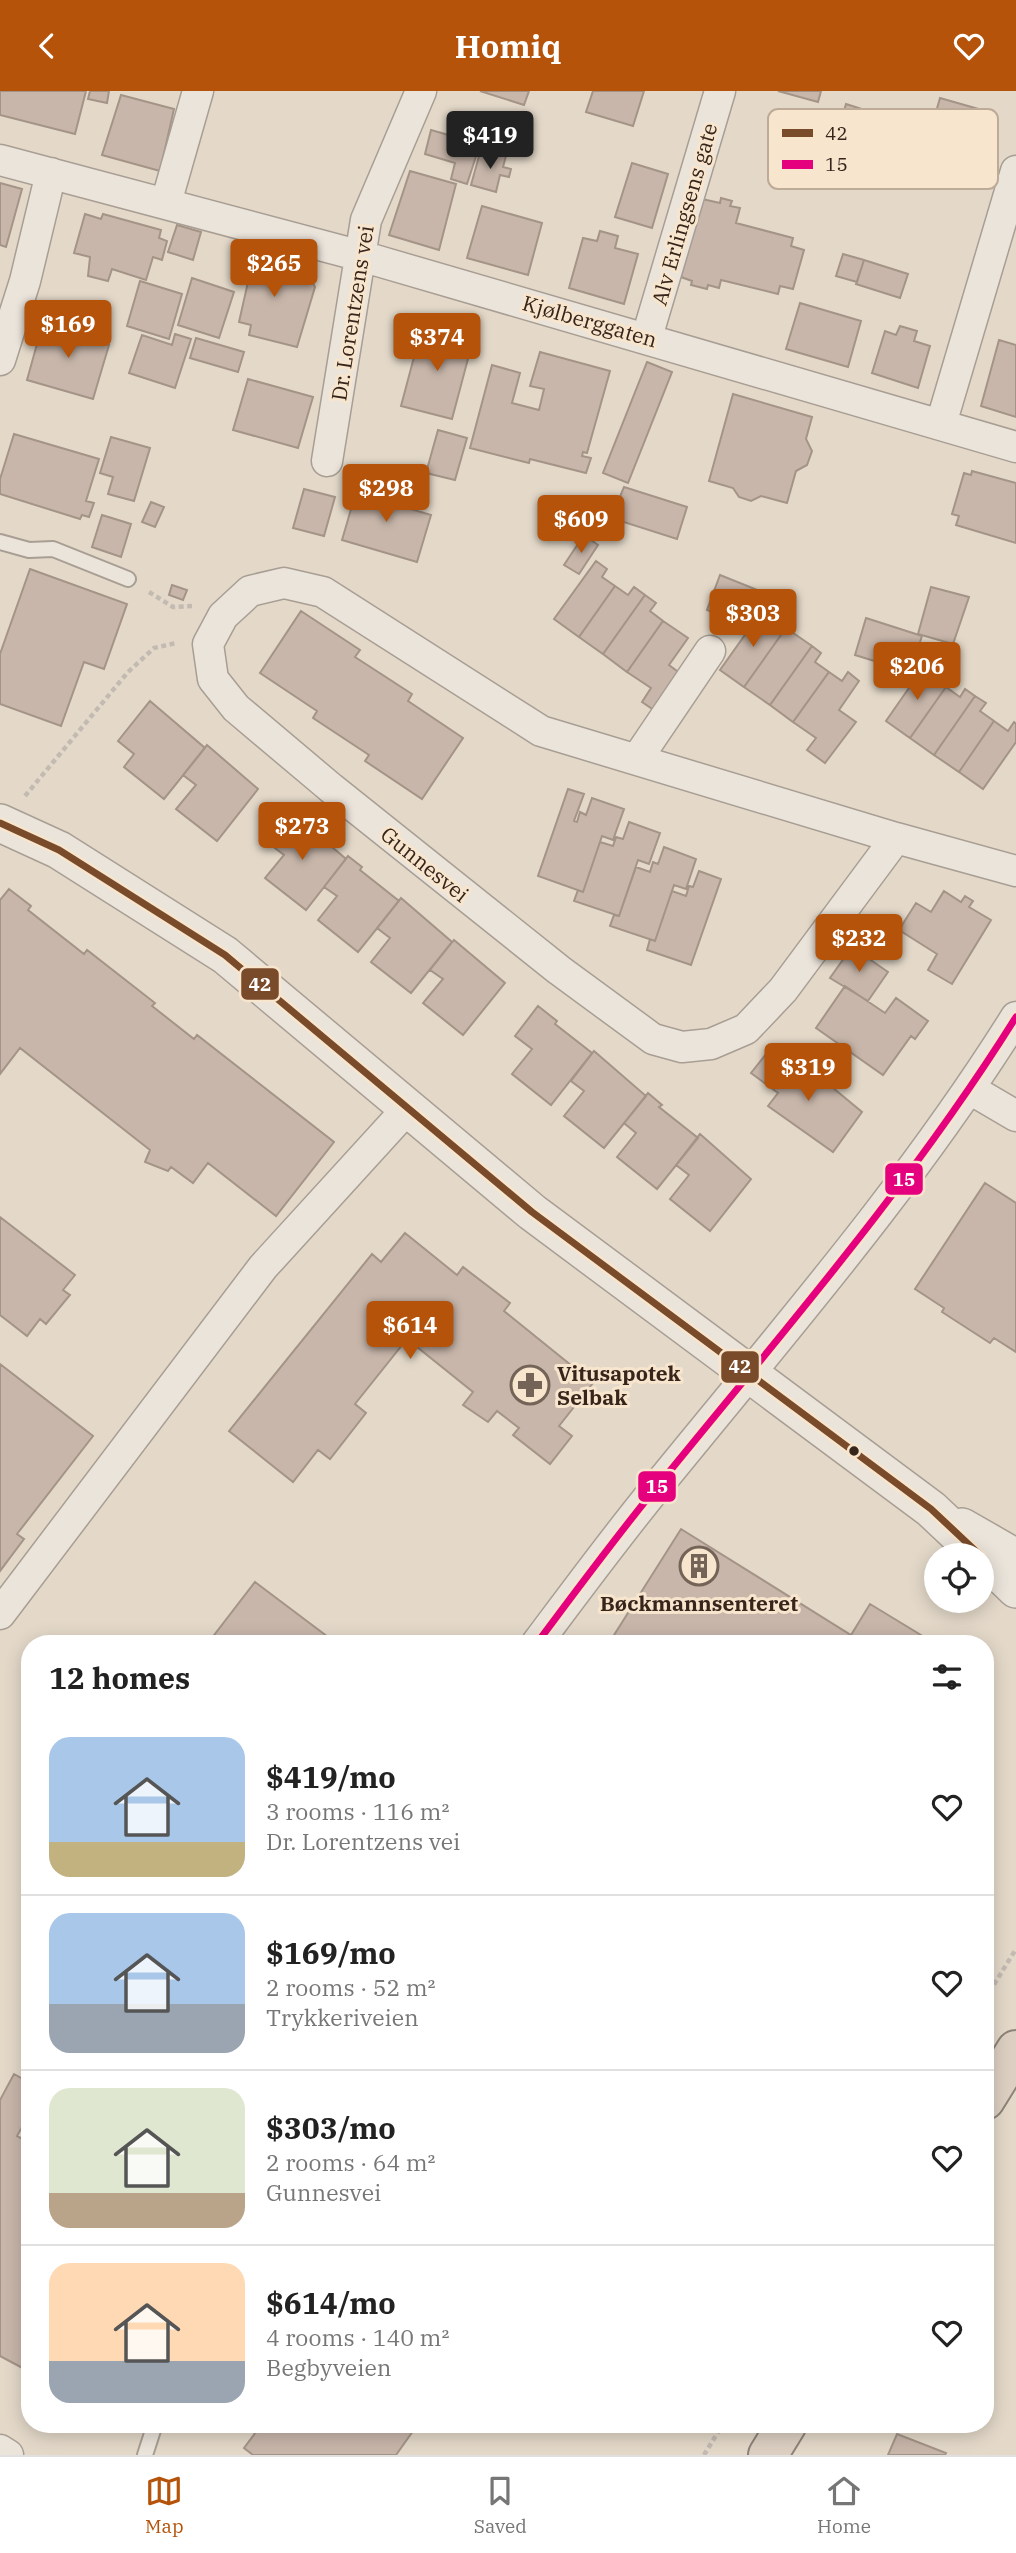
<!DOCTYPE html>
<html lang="en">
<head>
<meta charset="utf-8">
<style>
	body { margin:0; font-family:"IBM Plex Serif",serif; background:#f6f6f6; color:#222; height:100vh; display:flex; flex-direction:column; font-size:26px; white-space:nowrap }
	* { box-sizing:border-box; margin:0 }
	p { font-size:23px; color:#767676 }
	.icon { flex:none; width:38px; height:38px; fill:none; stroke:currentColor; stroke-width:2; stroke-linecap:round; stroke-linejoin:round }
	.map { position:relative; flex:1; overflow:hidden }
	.panel { position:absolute; left:21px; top:1544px; width:973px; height:798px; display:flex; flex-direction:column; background:#fff; border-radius:28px; box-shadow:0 4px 18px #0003 }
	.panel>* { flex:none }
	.buttons { position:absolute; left:924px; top:1452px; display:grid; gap:14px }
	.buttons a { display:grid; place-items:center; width:70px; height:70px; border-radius:50%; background:#fff; box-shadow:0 4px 18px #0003; font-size:35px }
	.price { position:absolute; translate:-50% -60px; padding:0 16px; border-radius:7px; background:#b45309; color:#fff; font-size:23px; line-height:46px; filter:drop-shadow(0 2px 4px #0008) }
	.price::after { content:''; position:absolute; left:50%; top:42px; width:21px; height:16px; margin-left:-10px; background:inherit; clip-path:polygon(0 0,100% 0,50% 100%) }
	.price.active { background:#222; color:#fff }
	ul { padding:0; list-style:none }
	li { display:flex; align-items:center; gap:21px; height:175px; padding:0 28px }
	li+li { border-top:2px solid #e0e0e0 }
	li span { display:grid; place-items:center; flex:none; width:196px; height:140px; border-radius:21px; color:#555 }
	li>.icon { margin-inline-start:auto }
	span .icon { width:84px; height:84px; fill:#fffc; stroke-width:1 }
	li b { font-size:30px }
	h2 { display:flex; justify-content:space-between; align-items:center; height:84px; padding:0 28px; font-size:30px }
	header { display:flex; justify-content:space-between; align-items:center; height:91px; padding:0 28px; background:#b45309; color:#fff; font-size:32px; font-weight:800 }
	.tab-bar { display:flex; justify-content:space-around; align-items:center; height:98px; border-top:2px solid #e0e0e0; background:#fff; font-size:19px; color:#767676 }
	.tab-bar a { display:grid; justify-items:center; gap:4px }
	.tab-bar .active { color:#b45309 }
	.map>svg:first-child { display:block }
	.building { fill:#c8b6aa; stroke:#a49488; stroke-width:2 }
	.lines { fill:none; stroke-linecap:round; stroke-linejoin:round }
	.service-casing { stroke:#a89e93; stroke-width:18 }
	.minor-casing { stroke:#a89e93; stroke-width:33 }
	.tertiary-casing { stroke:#a89e93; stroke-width:40 }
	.trunk-casing { stroke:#8e8379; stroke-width:42 }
	.path { stroke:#c3bbb2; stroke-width:4.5; stroke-dasharray:5 3.5; stroke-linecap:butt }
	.service { stroke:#ebe4db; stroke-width:14 }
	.minor { stroke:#ebe4db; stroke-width:30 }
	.tertiary { stroke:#ebe4db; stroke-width:37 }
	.trunk { stroke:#ddd0c3; stroke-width:38 }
	.bus-1-casing { stroke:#f7e5cd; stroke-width:12 }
	.bus-2-casing { stroke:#f7e5cd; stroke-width:12 }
	.bus-1 { stroke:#7a4b2a; stroke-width:7 }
	.bus-2 { stroke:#e5007d; stroke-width:7 }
	.bus-dot { fill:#37251b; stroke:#f7e5cd; stroke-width:2.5 }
	.labels { text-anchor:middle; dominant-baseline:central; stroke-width:6; stroke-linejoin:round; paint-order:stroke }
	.street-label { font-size:21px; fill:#37251b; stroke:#f7e5cd }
	.poi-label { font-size:21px; font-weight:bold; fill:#37251b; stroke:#f7e5cd; text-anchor:start }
	.key { fill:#f7e5cd; stroke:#bdab98; stroke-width:2 }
	.key-label { font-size:19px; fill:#37251b }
	.line-badge { stroke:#f7e5cd; stroke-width:2.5 }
	.badge-label { font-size:19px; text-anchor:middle; font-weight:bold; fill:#fff }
</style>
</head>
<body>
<header><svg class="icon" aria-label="back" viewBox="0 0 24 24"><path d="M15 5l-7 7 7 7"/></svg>Homiq<svg class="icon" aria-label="heart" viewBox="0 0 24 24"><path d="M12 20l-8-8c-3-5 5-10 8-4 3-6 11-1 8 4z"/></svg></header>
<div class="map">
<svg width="1016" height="2364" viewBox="0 0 1016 2364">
	<rect width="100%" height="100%" fill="#e4d9c9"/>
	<!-- building -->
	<path class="building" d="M0,0H86L75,43L0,24Z
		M90,0H109L107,12L88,8Z
		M480,0H529L524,14Z
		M593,0H644L633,35L586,21Z
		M778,0H821L818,11Z
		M121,4L174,18L160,80L102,64Z
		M940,7L996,23L981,75L925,59Z
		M846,13L871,21L865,44L839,37Z
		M431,39L480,53L467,93L451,88L455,72L425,63Z
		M481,58L506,65L503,76L511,78L509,86L500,84L496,101L471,94Z
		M632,72L668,83L652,137L615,126Z
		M410,80L456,93L439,159L389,144Z
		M0,92L22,98L6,156L0,154Z
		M721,107L732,110L730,115L740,117L736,132L793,147L791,155L804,159L793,198L780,195L778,203L721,189L719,197L708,194L707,198L691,194L692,190L681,186L702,108L720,112Z
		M482,115L542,132L528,184L467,167Z
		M85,123L101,128L103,123L161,139L159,147L167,150L162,169L153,166L146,189L112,178L108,190L88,185L90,166L74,162Z
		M177,134L201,141L193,169L168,161Z
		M600,140L618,145L615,157L638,163L624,213L569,197L583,147L597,150Z
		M239,162L307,180L315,196L297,256L249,244L251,234L239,231L248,191L232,187Z
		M843,163L864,169L857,191L836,185Z
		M864,169L908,183L900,207L856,193Z
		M192,187L234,201L219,247L178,234Z
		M140,190L182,203L169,248L127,235Z
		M800,212L861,230L848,276L786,258Z
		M58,231L94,241L91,249L109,254L93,308L27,289L42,235L55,239Z
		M900,235L917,240L914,250L930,255L918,297L872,282L885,240L896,244Z
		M422,236L473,249L452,328L401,315Z
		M175,243L191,248L175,297L129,282L142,244L172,254Z
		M196,247L244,261L238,281L190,267Z
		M999,249L1016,254V326L981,315Z
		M540,261L610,280L587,362L583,361L582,365L591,367L586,382L530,368L529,372L470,357L492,274L520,282L512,312L539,319L544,298L530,295Z
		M647,271L672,281L628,392L603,382Z
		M248,288L313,306L298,357L233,339Z
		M733,303L812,326L806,348L812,360L807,374L796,380L787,412L761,405L751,410L739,406L733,397L709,390Z
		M438,339L467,347L455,389L426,382Z
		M14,343L99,368L86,410L94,412L89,426L82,424L80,428L0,403V388Z
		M111,346L150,357L134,410L108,403L113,386L100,382Z
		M972,380L1016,392V452L956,434L959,425L952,423L964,382L971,384Z
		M359,391L401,403L397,414L431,424L417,471L342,449Z
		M624,396L687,416L677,448L611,427Z
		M304,398L335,406L324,445L293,437Z
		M151,411L164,416L155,436L142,431Z
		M102,424L131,433L121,466L92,456Z
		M584,444L598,454L579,483L564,474Z
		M596,470L607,478L602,486L615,495L579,546L554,528Z
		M30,478L127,513L104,578L84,571L61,635L0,613V563Z
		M720,484L760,500L746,535L707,519Z
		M172,494L187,499L183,509L169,504Z
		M615,495L628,504L634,496L645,504L603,563L579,546Z
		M931,496L969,506L953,553L918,543Z
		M645,504L656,512L650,520L663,530L627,581L603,563Z
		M301,520L360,559L355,566L412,603L408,610L463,647L422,708L365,670L369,664L313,627L317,620L260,582Z
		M762,520L786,537L744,596L720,579Z
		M866,527L922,545L910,581L855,564Z
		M663,530L688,547L669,574L685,586L658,622L642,611L651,597L627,581Z
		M786,537L812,555L770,614L744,596Z
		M812,555L821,562L815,571L829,581L793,631L770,614Z
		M927,571L938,578L931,586L946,596L910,647L886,630Z
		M829,581L842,590L848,581L859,590L839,619L856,631L825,672L807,659L816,647L793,631Z
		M946,596L960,606L965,598L975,605L934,664L910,647Z
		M975,605L986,612L980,620L994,630L959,681L934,664Z
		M150,610L205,657L164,708L124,676L134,663L118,650Z
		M994,630L1008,640L1014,631L1016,633V651L983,698L959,681Z
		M207,654L258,698L217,750L176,718L196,694L183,684Z
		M568,698L584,703L574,730L577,731L580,721L586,724L592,707L624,718L613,749L602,745L583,801L538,785Z
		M291,721L346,768L306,819L265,787L284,764L267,751Z
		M629,731L660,742L649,773L638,769L619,825L574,810L578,799L583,801L600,751L613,755L616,746L623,748Z
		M664,756L696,768L686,798L674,794L655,850L610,835L614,824L619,825L636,776L650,781L653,771L658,773Z
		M348,765L362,776L360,779L399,810L358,861L318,829L337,805L324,796Z
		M699,780L721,788L691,874L647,859L650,848L655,850L672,800L686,805L689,795L693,796Z
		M9,798L31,815L28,819L84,863L87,859L155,912L152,915L194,948L197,944L334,1051L276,1125L208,1072L193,1092L171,1076L168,1080L145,1071L150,1059L20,957L0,983V809Z
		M944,800L961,811L965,805L973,810L969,816L991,829L952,893L928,879L937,863L899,839L916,812L931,821Z
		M401,807L452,851L411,902L371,871L390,847L377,837Z
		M454,849L505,892L463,944L423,912L443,888L430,879Z
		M852,856L888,881L868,910L830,887Z
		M845,895L885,922L896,907L928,930L915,948L911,945L883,984L816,937Z
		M538,915L557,930L555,933L592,962L551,1014L512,983L532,958L515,945Z
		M594,960L646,1005L604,1057L564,1025L584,1000L571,990Z
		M766,963L792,982L798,974L826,995L827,992L862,1021L833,1061L768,1015L778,1002L751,982Z
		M648,1002L662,1014L659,1016L698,1047L657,1098L617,1066L636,1042L624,1032Z
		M700,1043L751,1088L710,1140L670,1108L689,1084L676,1074Z
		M985,1092L1016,1112V1261L994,1247L990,1252L942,1221L944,1217L915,1198Z
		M0,1126L75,1184L63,1199L70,1204L46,1233L40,1228L27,1245L0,1224Z
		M405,1142L457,1184L463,1176L510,1212L504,1220L593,1292L559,1335L572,1345L550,1373L513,1344L519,1337L497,1320L488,1331L463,1314L473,1301L407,1248L355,1313L366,1322L330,1368L318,1359L293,1391L229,1340L372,1163L381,1171Z
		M0,1273L93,1345L17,1443L24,1448L0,1480Z
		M681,1438L851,1544L870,1513L934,1552H609Z
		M255,1491L336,1552H208Z
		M14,1983L30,1992V2022L17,2045L30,2052V2281L0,2265V2009Z
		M262,2333L272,2336L275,2333H418L396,2364H253L244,2357Z
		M897,2343L946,2362L945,2364H888Z"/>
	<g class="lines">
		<defs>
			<path id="service" d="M0,451L29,459L53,458L128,488
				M145,2364L155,2333"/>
			<path id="minor" d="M0,69L361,165L1016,356
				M166,112L198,0
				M647,246L720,0
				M0,269L25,190L51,82
				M941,333L1016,80
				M327,370L366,129L421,0
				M637,668L710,560
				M896,747L783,899L746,938L711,953L682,956L653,948L559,879L331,697L236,617L213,588L208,553L223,525L250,500L284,492L323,501L541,640L896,747L1016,780
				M970,998L1016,1025
				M0,1523L263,1176L408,1017
				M537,1552C576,1500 615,1447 656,1397C781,1243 911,1094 1016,926
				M0,2359L8,2364"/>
			<path id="tertiary" d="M0,732L59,759L225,864L532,1121L931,1418L981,1465
				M962,1436L1016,1467
				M982,1465L1016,1498"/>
			<path id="trunk" d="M985,2009L1016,1959
				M768,2364L787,2333"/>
		</defs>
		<!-- service casing -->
		<use href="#service" class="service-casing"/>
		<!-- minor casing -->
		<use href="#minor" class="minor-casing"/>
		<!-- tertiary casing -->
		<use href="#tertiary" class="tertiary-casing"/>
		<!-- trunk casing -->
		<use href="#trunk" class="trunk-casing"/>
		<!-- path -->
		<path class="path" d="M149,501L173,516L192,515
			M25,705L128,581L154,557L176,552
			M985,1908L1016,1858
			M704,2364L723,2333"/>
		<!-- service -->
		<use href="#service" class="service"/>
		<!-- minor -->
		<use href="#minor" class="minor"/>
		<!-- tertiary -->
		<use href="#tertiary" class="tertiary"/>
		<!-- trunk -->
		<use href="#trunk" class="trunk"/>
		<defs>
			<path id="bus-1" d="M0,732L59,759L225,864L532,1121L931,1418L981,1465"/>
			<path id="bus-2" d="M537,1552C576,1500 615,1447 656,1397C781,1243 911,1094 1016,926"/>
		</defs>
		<!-- bus-1 casing -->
		<use href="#bus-1" class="bus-1-casing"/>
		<!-- bus-2 casing -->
		<use href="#bus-2" class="bus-2-casing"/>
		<!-- bus-1 -->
		<use href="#bus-1" class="bus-1"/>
		<!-- bus-2 -->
		<use href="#bus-2" class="bus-2"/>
	</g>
	<!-- icons -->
	<defs>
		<symbol id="pharmacy-ring" viewBox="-11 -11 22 22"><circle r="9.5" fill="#f7e5cd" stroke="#746458" stroke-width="1.5"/><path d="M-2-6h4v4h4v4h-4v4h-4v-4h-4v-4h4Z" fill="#746458"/></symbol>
		<symbol id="building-ring" viewBox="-11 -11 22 22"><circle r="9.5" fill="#f7e5cd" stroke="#746458" stroke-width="1.5"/><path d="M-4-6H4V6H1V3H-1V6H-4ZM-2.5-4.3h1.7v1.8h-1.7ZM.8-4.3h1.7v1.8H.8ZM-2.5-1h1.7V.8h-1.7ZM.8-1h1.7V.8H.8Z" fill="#746458"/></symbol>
	</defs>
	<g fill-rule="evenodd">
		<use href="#pharmacy-ring" x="508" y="1272" width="44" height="44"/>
		<use href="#building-ring" x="677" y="1453" width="44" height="44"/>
	</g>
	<!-- markers -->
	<circle class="bus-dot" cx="854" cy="1360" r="6"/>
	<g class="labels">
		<!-- street labels -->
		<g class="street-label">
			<text transform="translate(684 123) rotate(-74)">Alv Erlingsens gate</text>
			<text transform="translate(352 222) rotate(-81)">Dr. Lorentzens vei</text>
			<text transform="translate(590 230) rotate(16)">Kjølberggaten</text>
			<text transform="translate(425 773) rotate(39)">Gunnesvei</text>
		</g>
		<!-- poi labels -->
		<g class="poi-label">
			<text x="557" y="1282">Vitusapotek<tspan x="557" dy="24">Selbak</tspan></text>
			<text x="699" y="1512" text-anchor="middle">Bøckmannsenteret</text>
		</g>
	</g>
	<!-- legend -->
	<rect x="768" y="18" width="230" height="80" rx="10" class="key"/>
	<rect x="782" y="38" width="31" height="8" fill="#7a4b2a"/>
	<rect x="782" y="69" width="31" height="9" fill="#e5007d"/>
	<g class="key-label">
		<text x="825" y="49">42</text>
		<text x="825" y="80">15</text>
	</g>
	<g class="line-badge">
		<rect x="240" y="876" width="40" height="34" rx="7" fill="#7a4b2a"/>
		<rect x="884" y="1071" width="40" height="34" rx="7" fill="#e5007d"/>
		<rect x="720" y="1259" width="40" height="34" rx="7" fill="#7a4b2a"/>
		<rect x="637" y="1379" width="40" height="33" rx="7" fill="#e5007d"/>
	</g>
	<g class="badge-label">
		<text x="260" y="900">42</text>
		<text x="904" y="1095">15</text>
		<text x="740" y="1282">42</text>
		<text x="657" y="1402">15</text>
	</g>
</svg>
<div class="buttons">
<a><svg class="icon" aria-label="locate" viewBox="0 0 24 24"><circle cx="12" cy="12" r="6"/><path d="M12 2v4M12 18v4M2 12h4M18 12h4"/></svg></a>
</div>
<b class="price active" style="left:490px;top:80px">$419</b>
<b class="price" style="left:274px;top:208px">$265</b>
<b class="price" style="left:68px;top:269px">$169</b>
<b class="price" style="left:437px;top:282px">$374</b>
<b class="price" style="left:386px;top:433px">$298</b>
<b class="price" style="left:581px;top:464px">$609</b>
<b class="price" style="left:753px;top:558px">$303</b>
<b class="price" style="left:917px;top:611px">$206</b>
<b class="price" style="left:302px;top:771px">$273</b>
<b class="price" style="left:859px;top:883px">$232</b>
<b class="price" style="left:808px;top:1012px">$319</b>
<b class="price" style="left:410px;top:1270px">$614</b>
<section class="panel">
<h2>12 homes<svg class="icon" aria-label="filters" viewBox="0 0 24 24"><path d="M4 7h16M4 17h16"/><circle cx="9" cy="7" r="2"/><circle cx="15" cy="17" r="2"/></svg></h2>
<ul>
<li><span style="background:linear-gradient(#a9c7e8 75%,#c2b280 0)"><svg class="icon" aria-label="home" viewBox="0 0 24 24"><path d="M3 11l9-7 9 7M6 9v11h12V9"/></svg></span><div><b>$419/mo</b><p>3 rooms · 116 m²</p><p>Dr. Lorentzens vei</p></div><svg class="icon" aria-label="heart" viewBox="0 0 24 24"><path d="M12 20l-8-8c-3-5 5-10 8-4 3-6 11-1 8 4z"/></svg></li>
<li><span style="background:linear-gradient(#a9c7e8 65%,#9aa5b1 0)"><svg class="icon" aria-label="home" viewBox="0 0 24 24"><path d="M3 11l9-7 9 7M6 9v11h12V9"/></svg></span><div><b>$169/mo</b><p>2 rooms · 52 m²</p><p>Trykkeriveien</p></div><svg class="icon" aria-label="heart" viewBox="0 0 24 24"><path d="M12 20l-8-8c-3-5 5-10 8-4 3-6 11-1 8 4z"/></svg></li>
<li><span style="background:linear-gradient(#dfe7d0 75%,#b9a48a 0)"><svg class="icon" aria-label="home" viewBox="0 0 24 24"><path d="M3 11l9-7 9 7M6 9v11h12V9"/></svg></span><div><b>$303/mo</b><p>2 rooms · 64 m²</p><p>Gunnesvei</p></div><svg class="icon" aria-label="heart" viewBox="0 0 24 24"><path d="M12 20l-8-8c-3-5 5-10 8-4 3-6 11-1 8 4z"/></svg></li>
<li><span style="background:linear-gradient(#ffd9b3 70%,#9aa5b1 0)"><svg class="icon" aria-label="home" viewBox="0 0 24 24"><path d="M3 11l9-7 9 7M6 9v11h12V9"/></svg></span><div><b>$614/mo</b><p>4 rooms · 140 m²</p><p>Begbyveien</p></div><svg class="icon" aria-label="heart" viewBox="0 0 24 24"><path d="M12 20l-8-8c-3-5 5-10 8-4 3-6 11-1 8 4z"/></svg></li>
</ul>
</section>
</div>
<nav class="tab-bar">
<a class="active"><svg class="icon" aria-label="map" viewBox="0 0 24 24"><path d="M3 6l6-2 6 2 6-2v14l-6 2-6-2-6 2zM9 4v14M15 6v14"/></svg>Map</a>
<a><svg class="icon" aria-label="saved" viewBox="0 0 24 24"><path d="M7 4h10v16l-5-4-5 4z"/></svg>Saved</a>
<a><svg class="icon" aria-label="home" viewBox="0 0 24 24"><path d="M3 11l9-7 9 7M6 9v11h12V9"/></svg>Home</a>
</nav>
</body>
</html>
